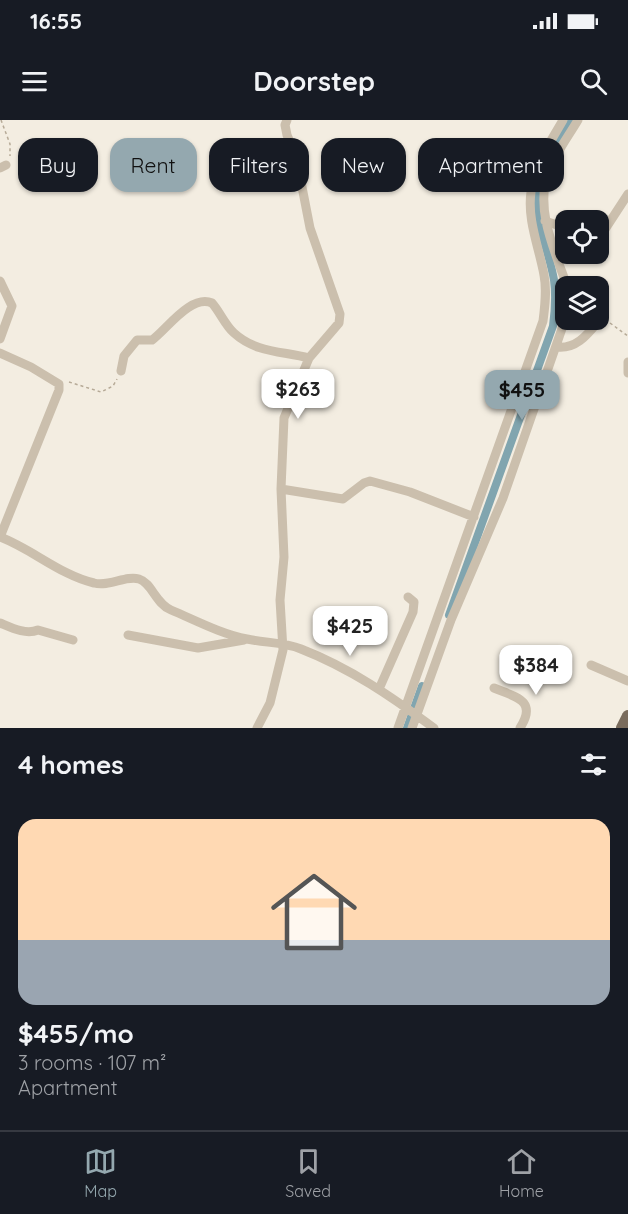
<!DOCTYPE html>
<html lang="en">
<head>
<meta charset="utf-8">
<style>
	body { margin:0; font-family:Quicksand,sans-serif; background:#20242c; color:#f1f3f6; height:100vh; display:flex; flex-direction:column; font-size:22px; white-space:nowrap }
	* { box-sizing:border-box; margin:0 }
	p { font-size:20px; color:#9ea1a6 }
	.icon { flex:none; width:33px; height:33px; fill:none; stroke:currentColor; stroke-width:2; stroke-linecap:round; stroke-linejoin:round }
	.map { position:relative; height:608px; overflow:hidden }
	.panel { display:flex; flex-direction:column; background:#171b24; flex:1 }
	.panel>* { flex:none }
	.banner { position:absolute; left:18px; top:18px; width:592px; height:54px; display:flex; gap:12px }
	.controls { position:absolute; left:555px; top:90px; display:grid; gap:12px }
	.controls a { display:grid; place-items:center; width:54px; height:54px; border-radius:12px; background:#171b24; box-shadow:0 2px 4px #0004; font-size:30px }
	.price { position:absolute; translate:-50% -51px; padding:0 14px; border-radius:12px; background:#fff; color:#222; font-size:20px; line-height:39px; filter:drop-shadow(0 2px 3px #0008) }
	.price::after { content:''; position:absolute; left:50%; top:36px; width:18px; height:14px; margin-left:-9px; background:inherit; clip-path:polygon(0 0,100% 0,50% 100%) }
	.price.selected { background:#94a8af; color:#111 }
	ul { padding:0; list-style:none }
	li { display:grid; align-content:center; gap:12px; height:318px; padding:0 18px }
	li span { display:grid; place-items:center; height:186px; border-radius:18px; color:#555 }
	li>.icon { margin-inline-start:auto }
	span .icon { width:108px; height:108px; fill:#fffc; stroke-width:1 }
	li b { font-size:26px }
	h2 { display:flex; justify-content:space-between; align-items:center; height:72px; padding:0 18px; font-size:26px }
	.tag { padding:0 21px; border-radius:18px; background:#171b24; box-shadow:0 2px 4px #0004; font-size:21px; line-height:54px }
	.tag.selected { background:#94a8af; color:#111 }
	.status { display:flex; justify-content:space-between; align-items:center; height:42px; padding:0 30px; background:#171b24; direction:ltr }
	.status svg { height:16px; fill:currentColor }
	header { display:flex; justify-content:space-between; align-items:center; height:78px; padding:0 18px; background:#171b24; font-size:27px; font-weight:700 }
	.tabs { display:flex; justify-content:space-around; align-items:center; height:84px; border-top:2px solid #363941; background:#171b24; font-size:16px; color:#9ea1a6 }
	.tabs a { display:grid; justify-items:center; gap:3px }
	.tabs .selected { color:#94a8af }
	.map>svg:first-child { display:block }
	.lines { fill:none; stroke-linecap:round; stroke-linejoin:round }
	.canal { stroke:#81a5af; stroke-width:8 }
	.path { stroke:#b6aa97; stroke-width:1.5; stroke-dasharray:3 3; stroke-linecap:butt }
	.minor { stroke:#cbbfad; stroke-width:9 }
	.major { stroke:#7a6c5d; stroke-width:12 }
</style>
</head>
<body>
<div class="status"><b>16:55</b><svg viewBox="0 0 49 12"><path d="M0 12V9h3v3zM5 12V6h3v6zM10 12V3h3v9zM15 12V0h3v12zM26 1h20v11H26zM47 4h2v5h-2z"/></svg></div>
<header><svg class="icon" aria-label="menu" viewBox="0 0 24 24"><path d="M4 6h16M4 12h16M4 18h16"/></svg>Doorstep<svg class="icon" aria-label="search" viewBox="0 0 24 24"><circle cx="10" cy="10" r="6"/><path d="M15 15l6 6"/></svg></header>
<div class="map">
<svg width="628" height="608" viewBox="0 0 628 608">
	<rect width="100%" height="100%" fill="#f3ede1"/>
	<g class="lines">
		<!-- canal -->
		<path class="canal" d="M449,495L553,206C555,191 556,175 554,160C548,124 527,89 542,52C548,34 562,16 572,0
			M407,608L422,566"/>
		<!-- path -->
		<path class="path" d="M1,0L10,24V36
			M587,140L591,134
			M610,203L628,216
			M69,262L101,272L113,266L117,259"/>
		<!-- minor -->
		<path class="minor" d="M0,48L6,45
			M545,101L566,108
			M598,120L628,74
			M0,161L12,186L0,219
			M567,166C555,131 535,91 548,53C555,34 568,17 578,0
			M556,227C578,230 590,211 602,197
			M0,233L31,247L59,264V270L0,417
			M628,242V253
			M121,251L124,236L137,220H152C167,209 191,174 212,183C220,192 225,205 234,213C256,233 282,231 309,238
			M281,369L343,379L364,363L370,361L410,372L474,397
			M0,417C32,429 60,455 94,463C109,467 126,455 139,459C152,463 155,483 171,490C195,500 221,514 247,519C265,523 284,522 301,529C350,548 392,577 434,608
			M0,503C12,508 26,515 38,510L73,520
			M128,515L198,528L244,520
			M591,545L628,561
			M494,568C515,577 538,580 520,608
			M379,569L413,492L414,482L408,477
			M257,608L270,583L283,530L280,480L284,437L281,369L284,298L309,238L339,203L340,194L310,108L296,36L287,15L285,5L287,0
			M398,608L543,201C545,186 547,170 544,155C539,127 527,100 531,72C534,45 550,23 563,0
			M412,608L451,500L503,378L566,197"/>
		<!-- major -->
		<path class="major" d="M622,608L628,596"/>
	</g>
</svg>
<div class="controls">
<a><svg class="icon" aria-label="locate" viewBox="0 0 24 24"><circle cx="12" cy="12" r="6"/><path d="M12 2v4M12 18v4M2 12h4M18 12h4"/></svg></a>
<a><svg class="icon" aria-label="layers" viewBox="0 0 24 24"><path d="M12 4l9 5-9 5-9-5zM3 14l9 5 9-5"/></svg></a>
</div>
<b class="price" style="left:298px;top:300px">$263</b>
<b class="price selected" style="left:522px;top:301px">$455</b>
<b class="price" style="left:350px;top:537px">$425</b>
<b class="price" style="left:536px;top:576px">$384</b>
<div class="banner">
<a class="tag">Buy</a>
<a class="tag selected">Rent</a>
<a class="tag">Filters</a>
<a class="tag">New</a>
<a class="tag">Apartment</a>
</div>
</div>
<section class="panel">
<h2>4 homes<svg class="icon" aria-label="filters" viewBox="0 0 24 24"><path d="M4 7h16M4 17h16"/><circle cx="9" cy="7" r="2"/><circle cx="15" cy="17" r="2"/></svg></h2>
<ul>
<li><span style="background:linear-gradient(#ffd9b3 65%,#9aa5b1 0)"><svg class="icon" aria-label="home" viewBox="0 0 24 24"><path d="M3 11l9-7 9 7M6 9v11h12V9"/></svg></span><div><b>$455/mo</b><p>3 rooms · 107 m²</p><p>Apartment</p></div></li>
</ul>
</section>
<nav class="tabs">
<a class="selected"><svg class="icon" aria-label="map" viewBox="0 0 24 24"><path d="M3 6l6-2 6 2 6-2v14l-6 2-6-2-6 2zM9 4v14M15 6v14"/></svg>Map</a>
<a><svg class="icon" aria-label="saved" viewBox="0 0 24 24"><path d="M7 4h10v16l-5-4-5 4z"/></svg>Saved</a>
<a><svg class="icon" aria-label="home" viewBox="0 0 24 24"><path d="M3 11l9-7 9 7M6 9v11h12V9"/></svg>Home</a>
</nav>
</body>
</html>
